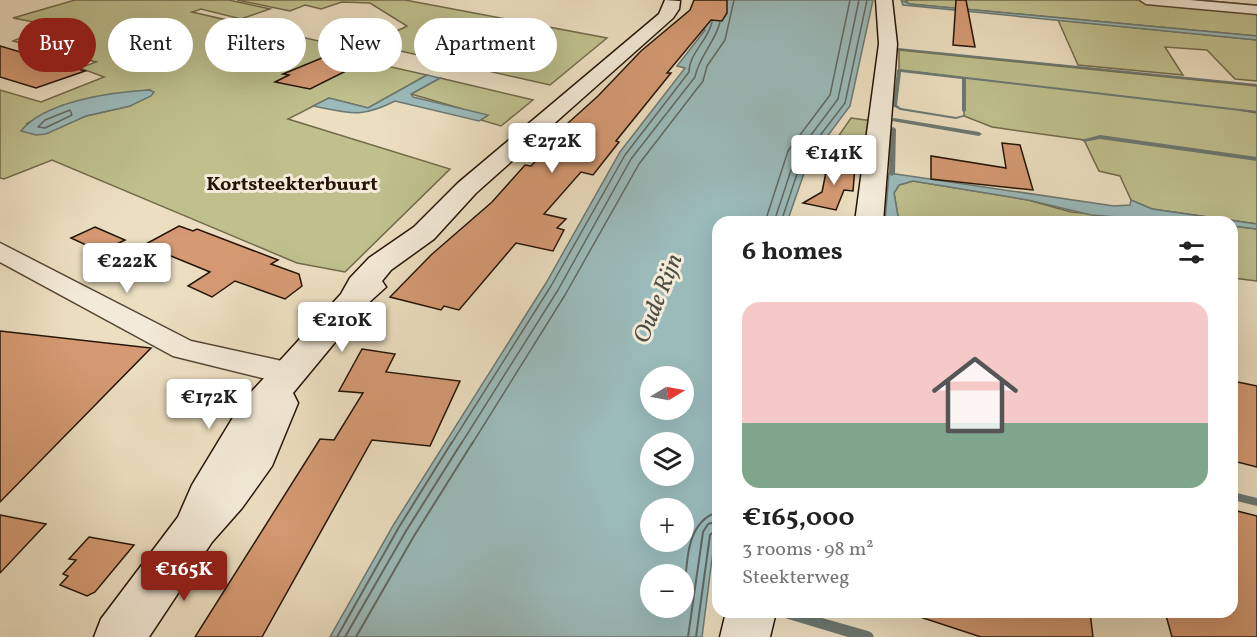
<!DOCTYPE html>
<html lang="en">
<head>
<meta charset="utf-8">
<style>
	body { margin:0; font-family:Vollkorn,serif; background:#f2f2f2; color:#222; height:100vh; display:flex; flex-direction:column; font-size:22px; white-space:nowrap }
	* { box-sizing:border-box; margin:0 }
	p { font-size:20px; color:#767676 }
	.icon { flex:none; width:33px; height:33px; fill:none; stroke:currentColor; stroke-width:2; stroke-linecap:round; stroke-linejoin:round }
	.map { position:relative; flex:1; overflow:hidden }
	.side { position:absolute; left:712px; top:216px; width:526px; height:402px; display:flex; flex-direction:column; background:#fff; border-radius:18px; box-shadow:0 6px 24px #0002 }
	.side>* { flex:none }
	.top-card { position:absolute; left:18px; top:18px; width:570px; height:54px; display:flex; gap:12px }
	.needle { width:39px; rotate:80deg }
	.controls { position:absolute; left:640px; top:366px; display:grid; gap:12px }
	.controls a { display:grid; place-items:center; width:54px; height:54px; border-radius:50%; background:#fff; box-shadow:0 6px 24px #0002; font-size:30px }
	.price { position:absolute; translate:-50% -51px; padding:0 14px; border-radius:6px; background:#fff; color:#222; font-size:20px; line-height:39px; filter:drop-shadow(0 2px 3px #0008) }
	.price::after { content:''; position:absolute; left:50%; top:36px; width:18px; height:14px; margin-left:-9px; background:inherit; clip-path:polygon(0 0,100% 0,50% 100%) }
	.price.active { background:#8f2418; color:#fff }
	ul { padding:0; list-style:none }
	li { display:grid; align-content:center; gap:12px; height:318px; padding:0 30px }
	li span { display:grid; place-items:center; height:186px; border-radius:18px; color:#555 }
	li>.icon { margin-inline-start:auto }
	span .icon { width:108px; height:108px; fill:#fffc; stroke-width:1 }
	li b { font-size:26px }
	h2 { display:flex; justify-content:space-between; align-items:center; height:72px; padding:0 30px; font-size:26px }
	.pill { padding:0 21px; border-radius:27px; background:#fff; box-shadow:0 6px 24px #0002; font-size:21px; line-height:54px }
	.pill.active { background:#8f2418; color:#fff }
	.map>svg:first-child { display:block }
	.green { fill:#bfc08e; stroke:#726a4a; stroke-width:1.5; fill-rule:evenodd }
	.water { fill:#9bbbbb; stroke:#6b7873; stroke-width:1.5; fill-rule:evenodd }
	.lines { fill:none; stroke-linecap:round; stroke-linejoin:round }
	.shore-far1 { stroke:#606861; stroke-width:1.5 }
	.shore { stroke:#606861; stroke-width:2 }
	.stream { fill:#6b7873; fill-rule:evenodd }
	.building { fill:#d59a73; stroke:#241407; stroke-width:1.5 }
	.street-casing { stroke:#564736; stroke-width:3 }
	.secondary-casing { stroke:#241407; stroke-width:3 }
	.street { fill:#f3ead7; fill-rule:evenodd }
	.secondary { fill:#f3ead7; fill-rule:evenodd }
	.labels { text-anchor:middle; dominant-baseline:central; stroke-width:6; stroke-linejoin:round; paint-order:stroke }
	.far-neighbourhood-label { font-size:20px; font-weight:bold; fill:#241407; stroke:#f3ead7 }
	.water-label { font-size:24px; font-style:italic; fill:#4e4e46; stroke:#f3ead7 }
</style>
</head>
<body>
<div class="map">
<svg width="1257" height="637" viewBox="0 0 1257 637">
	<rect width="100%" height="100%" fill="#ecdfc1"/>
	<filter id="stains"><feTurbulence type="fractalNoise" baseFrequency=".00333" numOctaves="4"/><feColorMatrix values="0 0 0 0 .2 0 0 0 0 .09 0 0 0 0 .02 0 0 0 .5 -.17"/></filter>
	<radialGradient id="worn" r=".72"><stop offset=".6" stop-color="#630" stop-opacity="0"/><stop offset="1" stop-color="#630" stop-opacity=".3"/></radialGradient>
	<!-- green -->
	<path class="green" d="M75,0H229L270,9L241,19L201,9L192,12L376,54L364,61L427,75L368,108L329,98L288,119L450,169L345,272L297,263L52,160L4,179L0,178V90L41,102L104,77L80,68L96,62L13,41L47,27L39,23L13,18ZM149,90L130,106L86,116L66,124H26L63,105Z
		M237,0H405L607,38L550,85L343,38C361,27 382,41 407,26L370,3L342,2L321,9L305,5L290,11Z
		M905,0H1200L1257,5V36L909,4Z
		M1058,20L1257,40V81L1235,79L1207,50L1165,47L1183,75L1078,65Z
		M899,50L1257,86V112L1239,110L1257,113V224L1152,209L1131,200L1120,176L1099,171L1084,140L992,127L964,116V78L899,70Z
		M440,78L533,100L501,126L481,120L487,116L411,94Z
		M851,118L873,121L868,162L826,154Z
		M913,181L1028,200L1071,212L1186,222H899L894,193L899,185Z
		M1233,226L1257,229V281L1233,278Z"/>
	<!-- water -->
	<path class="water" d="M712,0H873L850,106L808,162L787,222H718V512L702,637H330L394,524L546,283L620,152L685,68L677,66L705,30L672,26ZM651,376H684V410H651ZM651,442H684V476H651ZM651,508H684V542H651ZM651,574H684V608H651Z
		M901,0L910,4L1257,36V40L903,5Z
		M427,75L440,78L411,94L413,97L488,115L479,121L395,101C359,119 350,113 313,106L329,98L368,108Z
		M149,90L154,92L151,96L130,106L86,116L46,134L36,135L21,131C45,101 112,92 149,90Z
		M889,173L1114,206L1130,205L1131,200L1152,209L1257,224V229L1233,226V222H1186L1091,215L1028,200L913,181L899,185L894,193L899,222H885Z"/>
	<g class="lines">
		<!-- shore-far1 -->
		<path class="shore-far1" d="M70,110L72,115L45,128L38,127L45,120Z
			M765,222L788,151L830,95L850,0
			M774,222L796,155L838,99L859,0
			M781,222L802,159L845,103L867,0
			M451,444L551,286L625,155L689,72C689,53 708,41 712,22
			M461,444L558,290L631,159L695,77C699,56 715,43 720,22
			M472,444L565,295L639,164L703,81L707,66L725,40L734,0"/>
		<!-- shore -->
		<path class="shore" d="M684,600C687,571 683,522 718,512
			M337,637L399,527L452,442
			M345,637L406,531L462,442
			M356,637L414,536L473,442
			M688,637L703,532L708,524L718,521
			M696,637L710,535L718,528"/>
		<!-- stream -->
		<path class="stream" d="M898,48L1257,84V86L899,50L897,49Z
			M899,69L1257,111V113L966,79V111L964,112L962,111V79L901,72L897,105L901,108L956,117L964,115L966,116L956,119L900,110L893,106L897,70Z
			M894,118L979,132L982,134L979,136L892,121L891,120Z
			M893,127L896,129L895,174L892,176L889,174L890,129Z
			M1100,135L1257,157V161L1100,139L1084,142L1081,140Z
			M1233,492L1257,498V506L1233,500Z
			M780,612H801L868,631L872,633L874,637H848L785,618L781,617Z"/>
	</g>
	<!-- building -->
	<path class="building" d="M694,0H727V13L722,21L711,20L667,73H671L616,141L619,142L593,175L581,172L544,214L566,219L557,228L564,230L553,251L516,243L459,310L444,306L441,310L390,297L431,255L492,202L525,165L531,166L562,133L558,132L598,96L641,51L690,10Z
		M956,0H966L975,47L953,45Z
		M0,46L85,71L36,88L0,77Z
		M329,55L362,63L310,89L275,82L289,75L283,74Z
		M1002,143L1020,145L1033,190L931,179V156L1006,168Z
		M828,162L855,167L853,191L844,190L836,210L803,203L822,192Z
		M179,226L193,231L197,229L278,260L271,264L299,274L302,286L285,299L235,281L212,297L188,286L210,272L144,245Z
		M95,227L125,240L101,252L71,238Z
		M0,331L151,348L0,502Z
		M362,349L395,354L386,372L460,381L430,446L372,440L262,637H195L320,439L334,440L363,393L339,391Z
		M1233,381L1257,386V467L1233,461Z
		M1233,510L1257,516V637H1172L1165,612H1233Z
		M0,515L46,524L0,573Z
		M89,537L134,545L95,592L87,596L60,585L68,576L63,574L76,560L69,559Z
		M917,612H1090L1093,637H981L917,616Z"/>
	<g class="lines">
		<defs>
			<path id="street" d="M1140,0H1189L1257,6V14L1146,4Z
				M0,243L191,341L291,363L301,367L306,374L301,381L291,385L173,356L0,262Z"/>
			<path id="secondary" d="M665,0L680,1L679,9L673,18L476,193L434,239L391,270L382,281L386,287L365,306L293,393L298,403L272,466L242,508L212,542L149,637H94L101,619L178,517L192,485L243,401L341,294L350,278L369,258L414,227L458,183L659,14Z
				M876,0H892L897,44L883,222H855L879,44Z
				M726,612H776L770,637H720Z"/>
		</defs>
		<!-- street casing -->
		<use href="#street" class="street-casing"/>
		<!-- secondary casing -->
		<use href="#secondary" class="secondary-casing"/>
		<!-- street -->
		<use href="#street" class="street"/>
		<!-- secondary -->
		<use href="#secondary" class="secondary"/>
	</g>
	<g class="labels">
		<!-- far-neighbourhood labels -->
		<g class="far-neighbourhood-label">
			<text x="292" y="185">Kortsteekterbuurt</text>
		</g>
		<!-- water labels -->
		<g class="water-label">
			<text transform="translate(659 299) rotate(-68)">Oude Rijn</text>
		</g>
	</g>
	<rect width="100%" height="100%" filter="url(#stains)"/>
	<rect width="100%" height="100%" fill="url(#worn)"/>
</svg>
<div class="controls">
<a><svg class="needle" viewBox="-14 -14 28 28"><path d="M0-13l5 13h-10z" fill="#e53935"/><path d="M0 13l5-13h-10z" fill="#767676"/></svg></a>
<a><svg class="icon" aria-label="layers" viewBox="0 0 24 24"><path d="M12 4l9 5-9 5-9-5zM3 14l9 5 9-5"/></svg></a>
<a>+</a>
<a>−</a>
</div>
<b class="price" style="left:552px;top:174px">€272K</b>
<b class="price" style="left:834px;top:186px">€141K</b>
<b class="price" style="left:127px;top:294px">€222K</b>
<b class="price" style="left:342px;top:353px">€210K</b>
<b class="price" style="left:209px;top:430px">€172K</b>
<b class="price active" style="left:184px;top:602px">€165K</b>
<div class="top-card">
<a class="pill active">Buy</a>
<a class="pill">Rent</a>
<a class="pill">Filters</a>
<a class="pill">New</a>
<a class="pill">Apartment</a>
</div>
<section class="side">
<h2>6 homes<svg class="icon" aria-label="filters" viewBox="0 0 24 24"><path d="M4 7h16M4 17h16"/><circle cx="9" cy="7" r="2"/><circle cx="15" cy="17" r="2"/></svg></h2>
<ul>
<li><span style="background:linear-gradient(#f6c9c9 65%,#7fa58c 0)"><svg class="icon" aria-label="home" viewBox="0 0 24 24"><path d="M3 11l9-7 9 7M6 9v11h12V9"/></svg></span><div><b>€165,000</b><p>3 rooms · 98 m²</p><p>Steekterweg</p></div></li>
</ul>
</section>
</div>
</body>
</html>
